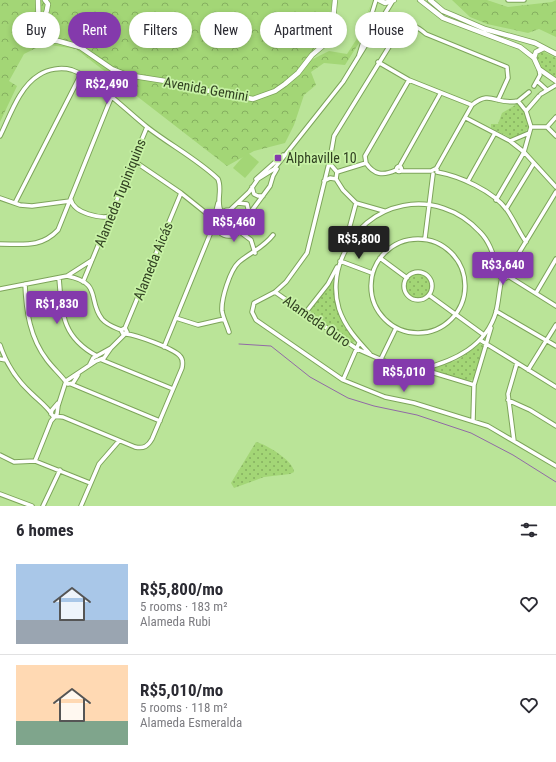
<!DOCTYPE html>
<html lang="en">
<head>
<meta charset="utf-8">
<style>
	body { margin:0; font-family:"Roboto Condensed",sans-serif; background:#f2f2f3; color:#2b2b33; height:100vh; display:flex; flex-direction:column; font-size:15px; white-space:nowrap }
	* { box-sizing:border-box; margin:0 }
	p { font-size:13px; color:#7c7c81 }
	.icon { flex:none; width:22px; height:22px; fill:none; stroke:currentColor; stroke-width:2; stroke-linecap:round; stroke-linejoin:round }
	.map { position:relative; height:506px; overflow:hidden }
	.side { display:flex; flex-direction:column; background:#fff; flex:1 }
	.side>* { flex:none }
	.hud { position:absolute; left:12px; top:12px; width:532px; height:36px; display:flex; gap:8px }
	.price { position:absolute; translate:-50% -34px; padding:0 9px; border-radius:4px; background:#843aac; color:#fff; font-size:13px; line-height:26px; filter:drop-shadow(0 1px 2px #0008) }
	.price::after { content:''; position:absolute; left:50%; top:24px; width:12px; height:9px; margin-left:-6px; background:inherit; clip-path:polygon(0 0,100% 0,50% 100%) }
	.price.current { background:#222; color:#fff }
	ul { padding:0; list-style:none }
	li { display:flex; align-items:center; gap:12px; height:100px; padding:0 16px }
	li+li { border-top:1px solid #e1e1e2 }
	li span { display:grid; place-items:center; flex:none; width:112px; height:80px; border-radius:0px; color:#555 }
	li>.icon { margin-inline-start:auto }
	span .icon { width:48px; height:48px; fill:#fffc; stroke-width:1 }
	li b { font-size:17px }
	h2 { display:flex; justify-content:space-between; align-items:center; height:48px; padding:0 16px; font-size:17px }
	.tag { padding:0 14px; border-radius:18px; background:#fff; box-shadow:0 2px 6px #0003; font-size:14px; line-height:36px }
	.tag.current { background:#843aac; color:#fff }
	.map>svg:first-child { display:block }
	.grass { fill:url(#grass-dots) }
	.forest { fill:url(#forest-crowns) }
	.pitch { fill:#a3d676 }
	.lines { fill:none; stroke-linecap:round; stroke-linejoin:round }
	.stream { stroke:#916aa6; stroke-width:1 }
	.minor-casing { stroke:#7da45a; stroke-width:5.5 }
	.tertiary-casing { stroke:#7da45a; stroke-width:6 }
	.minor { stroke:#fff; stroke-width:3.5 }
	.tertiary { stroke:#fff; stroke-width:4.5 }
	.poi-dot { fill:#843aac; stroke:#c7f1a5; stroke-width:1.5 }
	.labels { text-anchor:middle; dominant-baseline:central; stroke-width:3.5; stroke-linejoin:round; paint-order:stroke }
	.street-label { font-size:14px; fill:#304021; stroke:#c7f1a5 }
	.poi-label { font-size:14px; fill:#304021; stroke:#c7f1a5; text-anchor:start }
</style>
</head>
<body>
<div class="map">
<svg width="556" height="506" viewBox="0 0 556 506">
	<defs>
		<pattern id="grass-dots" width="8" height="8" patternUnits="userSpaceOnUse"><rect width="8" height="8" fill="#a3d676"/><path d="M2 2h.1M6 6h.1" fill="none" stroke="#85af60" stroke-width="1.8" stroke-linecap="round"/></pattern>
		<pattern id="forest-crowns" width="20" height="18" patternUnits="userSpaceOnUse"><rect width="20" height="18" fill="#a3d676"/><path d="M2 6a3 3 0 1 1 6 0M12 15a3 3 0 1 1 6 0" fill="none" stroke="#85af60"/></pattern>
	</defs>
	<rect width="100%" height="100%" fill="#bae498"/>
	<!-- grass -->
	<path class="grass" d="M542,51L556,58V78L541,68L536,56Z
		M517,104L523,106L529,127L524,134L513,139L491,128V124H498L502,113Z
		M219 224a10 10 0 1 1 20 0a10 10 0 1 1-20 0Z
		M405 286a13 13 0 1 1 26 0a13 13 0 1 1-26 0Z
		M333,281L335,284C339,309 340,319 355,341L352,343L311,313V308Z
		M480,344L484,346L474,379L469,381L426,369L458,360Z
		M256,442C266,444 294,461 294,472L290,474L264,477L234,488L231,483Z"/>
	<!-- forest -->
	<path class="forest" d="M0,0H333L327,29L315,43L313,59L329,51L347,54L358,37L371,4L359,43L345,65L324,63L311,72L316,85L304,95L294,125L285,143L254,151L227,166L76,49L44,44L24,54L9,81L17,86L0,122Z
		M452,0H487L508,7L552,2L556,0V37L539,29L528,33L487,24L470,17Z"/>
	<!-- pitch -->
	<path class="pitch" d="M247,152L259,162L245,178L233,168Z"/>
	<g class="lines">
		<!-- stream -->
		<path class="stream" d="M239,344L271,346L310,377L348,398L374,406L417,415L471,433L513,455L556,482"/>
		<defs>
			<path id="minor" d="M508,0H524
				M359,55L376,0
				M378,62L409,80L472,105
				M537,81L547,90
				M534,86L540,75L539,69
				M541,94L556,85
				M498,100L508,78L507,67L426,34C418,27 409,21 400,29L334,136L330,159L307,253L286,282L275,292L254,303L252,312L256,320L343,380L385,397L414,403L488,426L556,466
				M518,101L529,92
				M526,111L539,96
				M466,118L510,141L524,152L556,187
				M531,127H547L556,117
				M547,127L556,136
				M0,136C10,116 19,87 39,75C48,69 61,67 72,70C93,77 128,112 147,127C170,145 197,159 218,179C223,190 215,203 222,213
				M510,141L529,133
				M330,160L331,165L337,172L336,179L343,190L356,203L384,211
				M134,161L181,193L216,221
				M396.5 169a2.5 2.5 0 1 1 5 0a2.5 2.5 0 1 1-5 0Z
				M399,167L440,94
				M436,169L472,105C491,89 496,106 518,101L526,111L531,127L524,152L496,200
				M396,170C383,176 374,175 366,163L365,156L409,80
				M401,171H431L435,169L437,170
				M337,172L366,163
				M437,172C460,176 493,191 507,210C514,220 519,232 526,242
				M256,179L283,155
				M324,181L330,178L336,179
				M468,181L495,133
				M252,187L254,194L258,196H263
				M0,198L20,205L32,206L70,201
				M71,200C74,213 100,219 111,216
				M15,203L81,74
				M218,203L216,211L220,215
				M238,203L247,204L249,213
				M506,209L534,163
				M230,210L249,192L258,179L274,169L343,82L392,2
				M216 223a13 13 0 1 1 26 0a13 13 0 1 1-26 0Z
				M206,213L219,215
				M242,224L270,186L273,176L277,169
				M239,231L251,240L255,253
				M425,238L433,174
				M371 286a47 47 0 1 1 94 0a47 47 0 1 1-94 0Z
				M0,244C23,244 41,248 58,230L111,98
				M344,248L356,203
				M380,258L407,278
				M340,261L372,273
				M499.5 274a4.5 4.5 0 1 1 9 0a4.5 4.5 0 1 1-9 0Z
				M404 286a14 14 0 1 1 28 0a14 14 0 1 1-28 0Z
				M508,274L511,266L556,192
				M67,276C103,283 87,300 102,319C107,325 114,327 121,330
				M508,276L556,306
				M59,278C62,314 62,337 97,356
				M83,282L147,127
				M25,284C26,311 30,338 47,360C53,368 60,374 66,382
				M0,289L67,276L92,260
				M275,292L357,349L389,363L421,369L474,385
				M536,293L556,259
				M429,295L484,335
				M496,311L556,346
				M306,312L328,284L337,267
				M176,318L198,325L224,319
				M125,328L121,330L123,334L127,332L125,328L181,193
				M229,332C227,325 223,318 222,311C221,299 230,270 239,262C251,252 263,248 273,235
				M480,340L556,387
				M0,345C6,363 17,380 31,393C39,401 47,406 53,416L63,417L135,447C144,449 148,446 152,439L182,368C183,363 183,359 180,356C173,348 136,335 126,334
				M164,347L213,227L216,224
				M370,354C357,340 345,327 339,309C334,293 335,274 342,258C364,200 437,185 480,232C491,243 494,258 499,272
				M0,359L6,360
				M381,359L396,328
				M102,360L173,389
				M90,364L93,358L111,348L125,334
				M422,369C455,361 486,346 496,312C499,300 499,289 502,278
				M528,370L556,325
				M343,380L359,343
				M66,382L68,384L73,383L78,375
				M71,384L160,421
				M508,400L530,410L556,426
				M51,414L52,410L58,403
				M473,420L474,385L491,328
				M514,441L508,394L517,363
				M0,455L14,462L35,461L90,483
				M35,461L51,421L57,414L58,406L66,381L96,361L104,358L111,348
				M0,494L32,506
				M43,506L60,470
				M81,506L99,464L119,441"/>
			<path id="tertiary" d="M38,0L39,35L46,40L58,41L80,47L112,69L127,75L178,83L199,89L253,99L275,91L285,84L298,73L312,55L325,44L332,30L335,0
				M45,0L48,4C46,23 35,23 54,40
				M379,0L385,3L394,0
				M420,0L443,18L520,47L534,58L539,69L556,81
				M430,0L443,11L455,16L485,29L535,43L556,54
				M534,58L536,52L544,48"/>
		</defs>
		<!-- minor casing -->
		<use href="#minor" class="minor-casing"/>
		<!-- tertiary casing -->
		<use href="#tertiary" class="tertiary-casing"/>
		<!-- minor -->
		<use href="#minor" class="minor"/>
		<!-- tertiary -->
		<use href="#tertiary" class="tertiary"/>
	</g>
	<!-- markers -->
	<rect class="poi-dot" x="274" y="154" width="8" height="8" rx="2"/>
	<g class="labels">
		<!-- street labels -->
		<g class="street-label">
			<text transform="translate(206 89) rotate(10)">Avenida Gemini</text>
			<text transform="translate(120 193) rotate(-68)">Alameda Tupiniquins</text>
			<text transform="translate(153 261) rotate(-68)">Alameda Aicás</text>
			<text transform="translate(317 321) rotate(35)">Alameda Ouro</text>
		</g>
		<!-- poi labels -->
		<g class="poi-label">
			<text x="286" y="158">Alphaville 10</text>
		</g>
	</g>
</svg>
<b class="price" style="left:107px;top:105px">R$2,490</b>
<b class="price" style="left:234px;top:243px">R$5,460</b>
<b class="price current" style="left:359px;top:260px">R$5,800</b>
<b class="price" style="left:503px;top:286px">R$3,640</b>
<b class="price" style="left:57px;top:325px">R$1,830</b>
<b class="price" style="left:404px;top:393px">R$5,010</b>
<div class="hud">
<a class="tag">Buy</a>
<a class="tag current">Rent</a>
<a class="tag">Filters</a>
<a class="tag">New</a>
<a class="tag">Apartment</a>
<a class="tag">House</a>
</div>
</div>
<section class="side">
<h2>6 homes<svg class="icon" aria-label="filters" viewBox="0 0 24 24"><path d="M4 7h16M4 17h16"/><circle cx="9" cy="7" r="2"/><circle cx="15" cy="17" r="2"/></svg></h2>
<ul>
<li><span style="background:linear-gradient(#a9c7e8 70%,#9aa5b1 0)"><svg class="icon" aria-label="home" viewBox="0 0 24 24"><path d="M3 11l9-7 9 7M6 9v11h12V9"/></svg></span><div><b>R$5,800/mo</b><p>5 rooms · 183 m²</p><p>Alameda Rubi</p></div><svg class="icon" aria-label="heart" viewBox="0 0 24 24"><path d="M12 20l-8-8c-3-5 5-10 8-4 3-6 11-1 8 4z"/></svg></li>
<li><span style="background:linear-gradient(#ffd9b3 70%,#7fa58c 0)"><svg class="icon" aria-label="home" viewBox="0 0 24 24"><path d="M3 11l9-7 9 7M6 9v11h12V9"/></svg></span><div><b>R$5,010/mo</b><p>5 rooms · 118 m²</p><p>Alameda Esmeralda</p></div><svg class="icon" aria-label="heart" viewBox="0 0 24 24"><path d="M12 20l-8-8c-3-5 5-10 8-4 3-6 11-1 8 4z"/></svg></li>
</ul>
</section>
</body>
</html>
